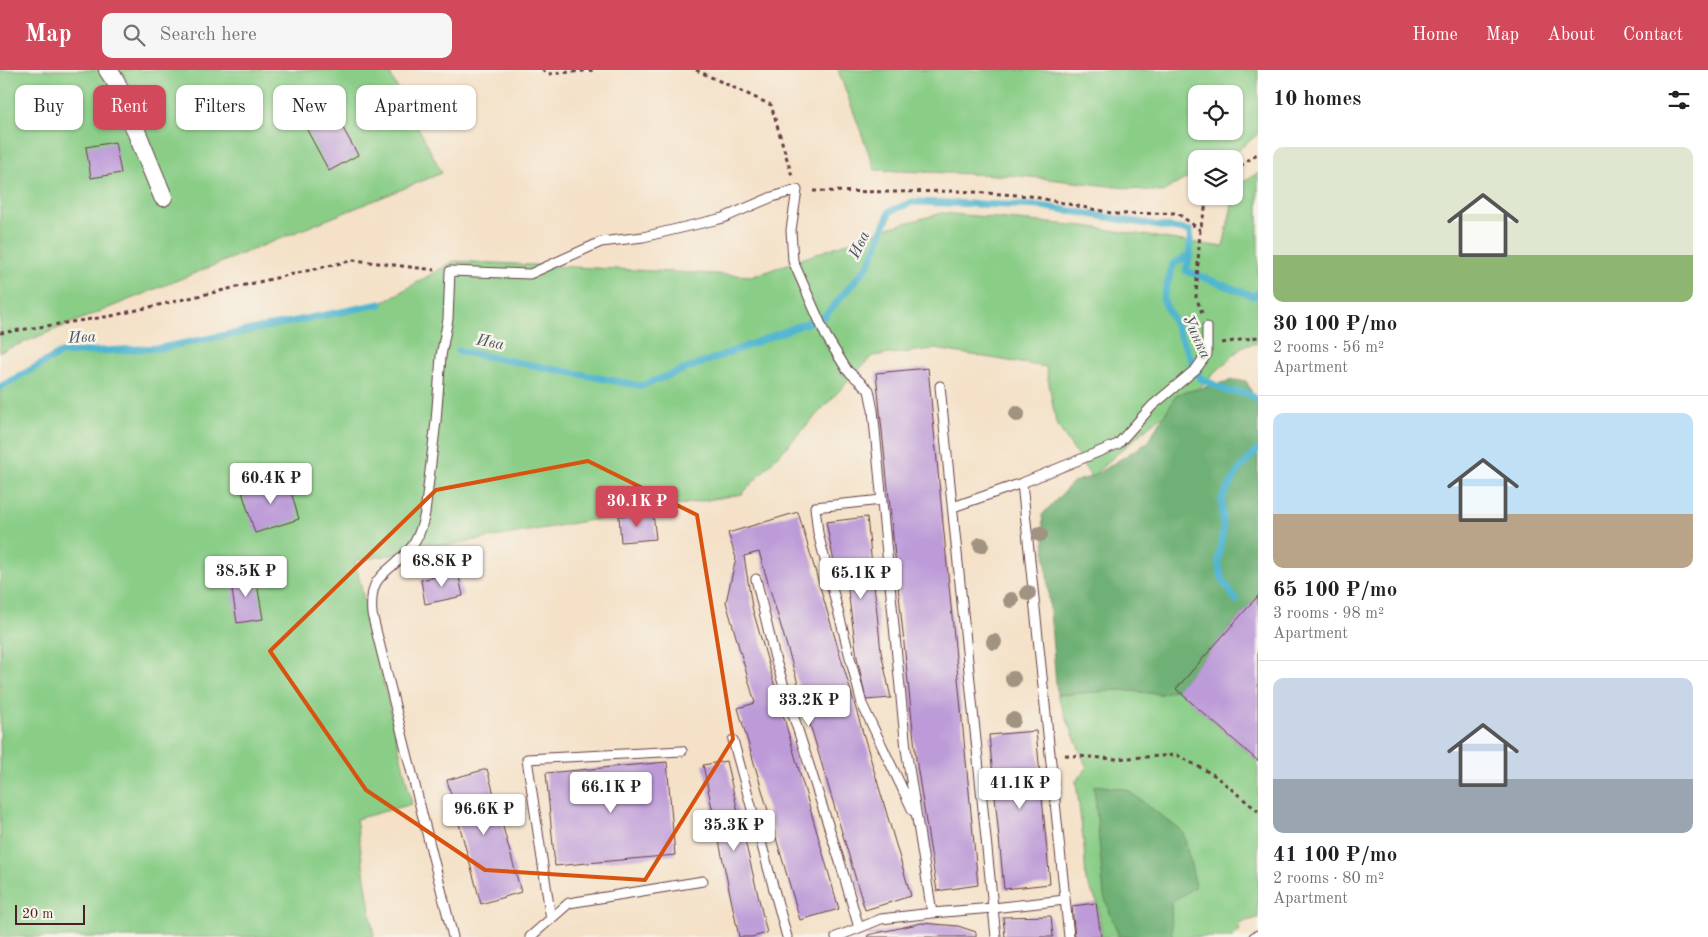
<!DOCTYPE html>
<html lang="en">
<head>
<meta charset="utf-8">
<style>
	body { margin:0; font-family:"Old Standard TT",serif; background:#f6f6f6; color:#202124; height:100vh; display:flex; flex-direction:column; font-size:19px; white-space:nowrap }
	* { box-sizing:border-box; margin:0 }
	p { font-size:16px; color:#757577 }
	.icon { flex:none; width:28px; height:28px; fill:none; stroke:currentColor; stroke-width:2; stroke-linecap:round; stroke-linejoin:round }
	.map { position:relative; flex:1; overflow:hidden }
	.side { display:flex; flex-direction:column; background:#fff; width:450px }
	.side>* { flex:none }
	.guide { position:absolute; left:15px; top:15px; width:475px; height:45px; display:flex; gap:10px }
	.fabs { position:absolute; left:1188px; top:15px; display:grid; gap:10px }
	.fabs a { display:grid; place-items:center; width:55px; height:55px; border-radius:10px; background:#fff; box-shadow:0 1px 4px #0004; font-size:25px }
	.scale { position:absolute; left:15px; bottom:12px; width:70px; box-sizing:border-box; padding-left:5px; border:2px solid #4a1f2b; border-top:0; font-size:14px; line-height:18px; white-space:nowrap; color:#4a1f2b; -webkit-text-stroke:4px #f7f3e8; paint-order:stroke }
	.price { position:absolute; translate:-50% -42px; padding:0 11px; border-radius:5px; background:#fff; color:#222; font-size:16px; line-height:32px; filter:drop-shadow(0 1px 2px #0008) }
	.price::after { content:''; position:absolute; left:50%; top:30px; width:15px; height:11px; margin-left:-8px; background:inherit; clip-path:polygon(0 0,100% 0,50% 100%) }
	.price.active { background:#d1495b; color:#fff }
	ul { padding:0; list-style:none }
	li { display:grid; align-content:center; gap:10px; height:265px; padding:0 15px }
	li+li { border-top:1px solid #e0e0e0 }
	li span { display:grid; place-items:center; height:155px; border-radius:10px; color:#555 }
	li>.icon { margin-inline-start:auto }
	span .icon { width:90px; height:90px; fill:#fffc; stroke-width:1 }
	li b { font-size:21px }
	h2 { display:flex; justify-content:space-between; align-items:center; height:60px; padding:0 15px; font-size:21px }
	.tag { padding:0 18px; border-radius:10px; background:#fff; box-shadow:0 1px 4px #0004; font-size:18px; line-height:45px }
	.tag.active { background:#d1495b; color:#fff }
	header { display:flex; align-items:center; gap:30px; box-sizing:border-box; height:70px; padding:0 25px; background:#d1495b; color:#fff }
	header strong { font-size:24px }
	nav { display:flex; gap:28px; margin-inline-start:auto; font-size:18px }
	.search { width:350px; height:45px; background:#f6f6f6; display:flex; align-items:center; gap:12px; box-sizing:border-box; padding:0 18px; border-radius:10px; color:#757577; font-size:19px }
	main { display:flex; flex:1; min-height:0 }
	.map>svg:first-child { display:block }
	.green { fill:#89cd87; stroke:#6a7659; fill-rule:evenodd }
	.forest { fill:#6eb074; stroke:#5c6850 }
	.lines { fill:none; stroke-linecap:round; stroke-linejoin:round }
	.stream { stroke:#51b6d0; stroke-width:7 }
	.building { fill:#bd9bd8 }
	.lane-casing { stroke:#643c43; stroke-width:11 }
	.street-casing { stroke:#643c43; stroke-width:20 }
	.path { stroke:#643c43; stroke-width:3; stroke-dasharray:4 4; stroke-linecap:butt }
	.lane { stroke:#fff; stroke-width:9 }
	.street { stroke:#fff; stroke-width:18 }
	.tree { fill:#a19381 }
	.marked { fill:none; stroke:#d8530f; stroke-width:4; stroke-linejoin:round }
	.labels { text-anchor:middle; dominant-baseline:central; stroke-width:5; stroke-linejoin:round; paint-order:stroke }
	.water-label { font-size:16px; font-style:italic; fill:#4c5465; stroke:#f7f3e8 }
</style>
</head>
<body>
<header>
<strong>Map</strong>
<div class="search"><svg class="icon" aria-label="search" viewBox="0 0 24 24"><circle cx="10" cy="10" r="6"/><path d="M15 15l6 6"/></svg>Search here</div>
<nav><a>Home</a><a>Map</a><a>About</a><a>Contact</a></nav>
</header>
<main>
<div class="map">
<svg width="1258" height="867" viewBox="0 0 1258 867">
	<rect width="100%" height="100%" fill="#f7f3e8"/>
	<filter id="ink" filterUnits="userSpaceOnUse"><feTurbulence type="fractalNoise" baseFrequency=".02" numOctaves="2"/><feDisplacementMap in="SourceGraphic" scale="10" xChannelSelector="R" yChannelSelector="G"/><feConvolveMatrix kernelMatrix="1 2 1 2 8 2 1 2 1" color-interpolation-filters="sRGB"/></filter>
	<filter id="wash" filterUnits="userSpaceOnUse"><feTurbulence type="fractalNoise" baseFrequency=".0096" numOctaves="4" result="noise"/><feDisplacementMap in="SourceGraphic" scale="20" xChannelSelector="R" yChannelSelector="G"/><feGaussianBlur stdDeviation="1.12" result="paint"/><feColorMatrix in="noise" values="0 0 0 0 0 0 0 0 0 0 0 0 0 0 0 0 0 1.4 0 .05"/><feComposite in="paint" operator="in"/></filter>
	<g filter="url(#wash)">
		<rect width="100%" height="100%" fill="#f4e1c8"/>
		<!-- green -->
		<path class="green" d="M0,0H388L442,103L0,282Z
			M838,0H1258V64L1238,80L1222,89H1196V103L1162,122L1022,106L875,100ZM1196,24H1234V61H1196Z
			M1258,103V273L1243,276L1195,322L1149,356L1091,407L1056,353L1046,297L935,279L872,286L742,424L355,491L412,734L356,749L374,867H0V317L61,283L161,278L380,234L454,191L754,206L894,156L942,143L1084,156L1223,177L1236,116Z
			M1176,619L1258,691V848L1238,853L1240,860L1233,867H1102L1097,832L1086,811L1084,776L1076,711L1087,698L1057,625L1120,620L1160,624Z"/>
		<!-- forest -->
		<path class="forest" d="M1233,310L1246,311L1258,335V526L1176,619L1160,624L1120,620L1057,625L1042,445L1073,412L1091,407L1147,373L1177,324Z
			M1094,715L1126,719L1183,762L1196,816L1171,833L1172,867H1119L1104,826Z"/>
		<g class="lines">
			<!-- stream -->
			<path class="stream" d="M1190,185L1173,194L1163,229L1200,308L1227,321L1247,323L1258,331
				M459,281L641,316L825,246L869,194L890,141L913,132L1041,136L1190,161V185L1186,201L1253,226L1258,223
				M0,317L61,283L161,278L380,234
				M1236,530L1222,509L1218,492L1223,461L1222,428L1238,401L1258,379"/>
		</g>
		<g id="blocks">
			<!-- building -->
			<path class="building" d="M335,44L358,85L329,101L307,60Z
				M115,72L121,103L91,108L86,77Z
				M928,298L978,815L937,821L916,689L876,303Z
				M287,408L299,449L255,463L242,422Z
				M798,442L911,826L865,840L759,482L744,486L752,537L839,839L800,850L738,638L755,633L726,532L736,488L728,463Z
				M653,443L656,469L621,472L619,446Z
				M867,447L881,582L891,628L866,630L857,587L846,506L836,502L826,452Z
				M255,502L263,549L237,553L230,506Z
				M458,502L463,526L425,534L421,510Z
				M1258,526V691L1176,619Z
				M1036,661L1050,814L1004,819L989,665Z
				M726,691L767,863L752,867H739L703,695Z
				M667,692L675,785L555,796L546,703Z
				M487,699L521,822L481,834L447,710Z
				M1096,833L1101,867H1075L1072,836Z
				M1051,846L1053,867H1005L1003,847Z
				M922,853L958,856L976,862V867H867L868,865Z"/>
		</g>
	</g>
	<g filter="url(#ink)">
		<use href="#blocks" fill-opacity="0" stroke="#643c43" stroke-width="1"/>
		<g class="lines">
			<defs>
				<path id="lane" d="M940,316L996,867
					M1022,413L1069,867
					M882,430L815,437L818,463L862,634L913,741
					M953,437L1022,413L1118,374L1152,336L1196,299L1207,284V257
					M756,509L775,588L840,792L859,858L881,849L932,843
					M733,670L787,867
					M551,849L527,689L682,681
					M453,867L372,544C369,504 384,507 408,481C418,471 422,457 425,443L436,351L441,286L448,249L450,201L530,204L601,172L643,167L723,148L772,127L797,120L791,160L793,191L826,266L847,300L869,320L873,340L906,679L932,843L993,838L1065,830
					M530,867L569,833L703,811
					M836,867L859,858
					M1254,867L1258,865"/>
				<path id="street" d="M108,0L116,12L163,127"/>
			</defs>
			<!-- lane casing -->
			<use href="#lane" class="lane-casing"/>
			<!-- street casing -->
			<use href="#street" class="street-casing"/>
			<!-- path -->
			<path class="path" d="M542,0L548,4L596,0
				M696,0L771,35L792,106
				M1234,101L1258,83
				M813,121L893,122L957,121L1030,126L1116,144L1177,143L1200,160
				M1202,243L1196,227L1200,160L1208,126
				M0,263L111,246L354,190L435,200
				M1222,273L1258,267
				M1065,685L1114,689L1177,685L1214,705L1258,741"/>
			<!-- lane -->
			<use href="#lane" class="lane"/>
			<!-- street -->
			<use href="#street" class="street"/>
		</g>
		<!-- trees -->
		<g class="tree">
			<circle cx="1017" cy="344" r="8"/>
			<circle cx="1040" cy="464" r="8"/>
			<circle cx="981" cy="475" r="8"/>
			<circle cx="1028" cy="523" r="8"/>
			<circle cx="1011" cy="530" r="8"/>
			<circle cx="994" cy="572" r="8"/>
			<circle cx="1013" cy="609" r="8"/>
			<circle cx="1013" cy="650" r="8"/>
		</g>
	</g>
	<!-- marked area -->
	<path class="marked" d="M588,391L697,445L733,669L645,810L485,800L366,720L270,581L436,420Z"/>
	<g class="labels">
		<!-- water labels -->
		<g class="water-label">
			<text transform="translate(860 175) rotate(-64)">Ива</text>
			<text transform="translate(1196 267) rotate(65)">Уинка</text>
			<text transform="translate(82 268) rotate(-3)">Ива</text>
			<text transform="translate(490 273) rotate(11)">Ива</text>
		</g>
	</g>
</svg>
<div class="fabs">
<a><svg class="icon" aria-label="locate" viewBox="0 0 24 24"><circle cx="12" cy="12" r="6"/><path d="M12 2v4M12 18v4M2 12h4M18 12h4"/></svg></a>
<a><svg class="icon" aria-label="layers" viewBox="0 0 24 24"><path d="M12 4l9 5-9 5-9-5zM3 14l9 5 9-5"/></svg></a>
</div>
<div class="scale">20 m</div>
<b class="price" style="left:271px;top:435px">60.4K ₽</b>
<b class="price active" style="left:637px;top:458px">30.1K ₽</b>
<b class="price" style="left:442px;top:518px">68.8K ₽</b>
<b class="price" style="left:246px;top:528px">38.5K ₽</b>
<b class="price" style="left:861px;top:530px">65.1K ₽</b>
<b class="price" style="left:809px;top:657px">33.2K ₽</b>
<b class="price" style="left:1020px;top:740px">41.1K ₽</b>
<b class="price" style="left:611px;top:744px">66.1K ₽</b>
<b class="price" style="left:484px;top:766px">96.6K ₽</b>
<b class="price" style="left:734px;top:782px">35.3K ₽</b>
<div class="guide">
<a class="tag">Buy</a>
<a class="tag active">Rent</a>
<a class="tag">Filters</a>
<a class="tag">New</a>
<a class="tag">Apartment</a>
</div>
</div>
<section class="side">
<h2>10 homes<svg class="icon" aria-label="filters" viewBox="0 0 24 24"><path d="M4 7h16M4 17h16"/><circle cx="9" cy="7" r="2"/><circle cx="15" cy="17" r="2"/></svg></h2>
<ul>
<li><span style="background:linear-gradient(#dfe7d0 70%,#8fb573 0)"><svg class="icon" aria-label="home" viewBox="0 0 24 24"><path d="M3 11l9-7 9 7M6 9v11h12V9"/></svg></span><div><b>30 100 ₽/mo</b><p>2 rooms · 56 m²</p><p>Apartment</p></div></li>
<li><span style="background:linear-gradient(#bfe0f5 65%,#b9a48a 0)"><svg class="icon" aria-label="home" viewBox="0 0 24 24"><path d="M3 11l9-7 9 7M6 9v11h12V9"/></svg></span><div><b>65 100 ₽/mo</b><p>3 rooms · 98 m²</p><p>Apartment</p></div></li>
<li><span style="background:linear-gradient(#c9d6e8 65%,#9aa5b1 0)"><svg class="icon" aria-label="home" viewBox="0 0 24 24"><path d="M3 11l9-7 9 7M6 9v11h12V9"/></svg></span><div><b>41 100 ₽/mo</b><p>2 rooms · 80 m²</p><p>Apartment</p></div></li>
</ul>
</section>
</main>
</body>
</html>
